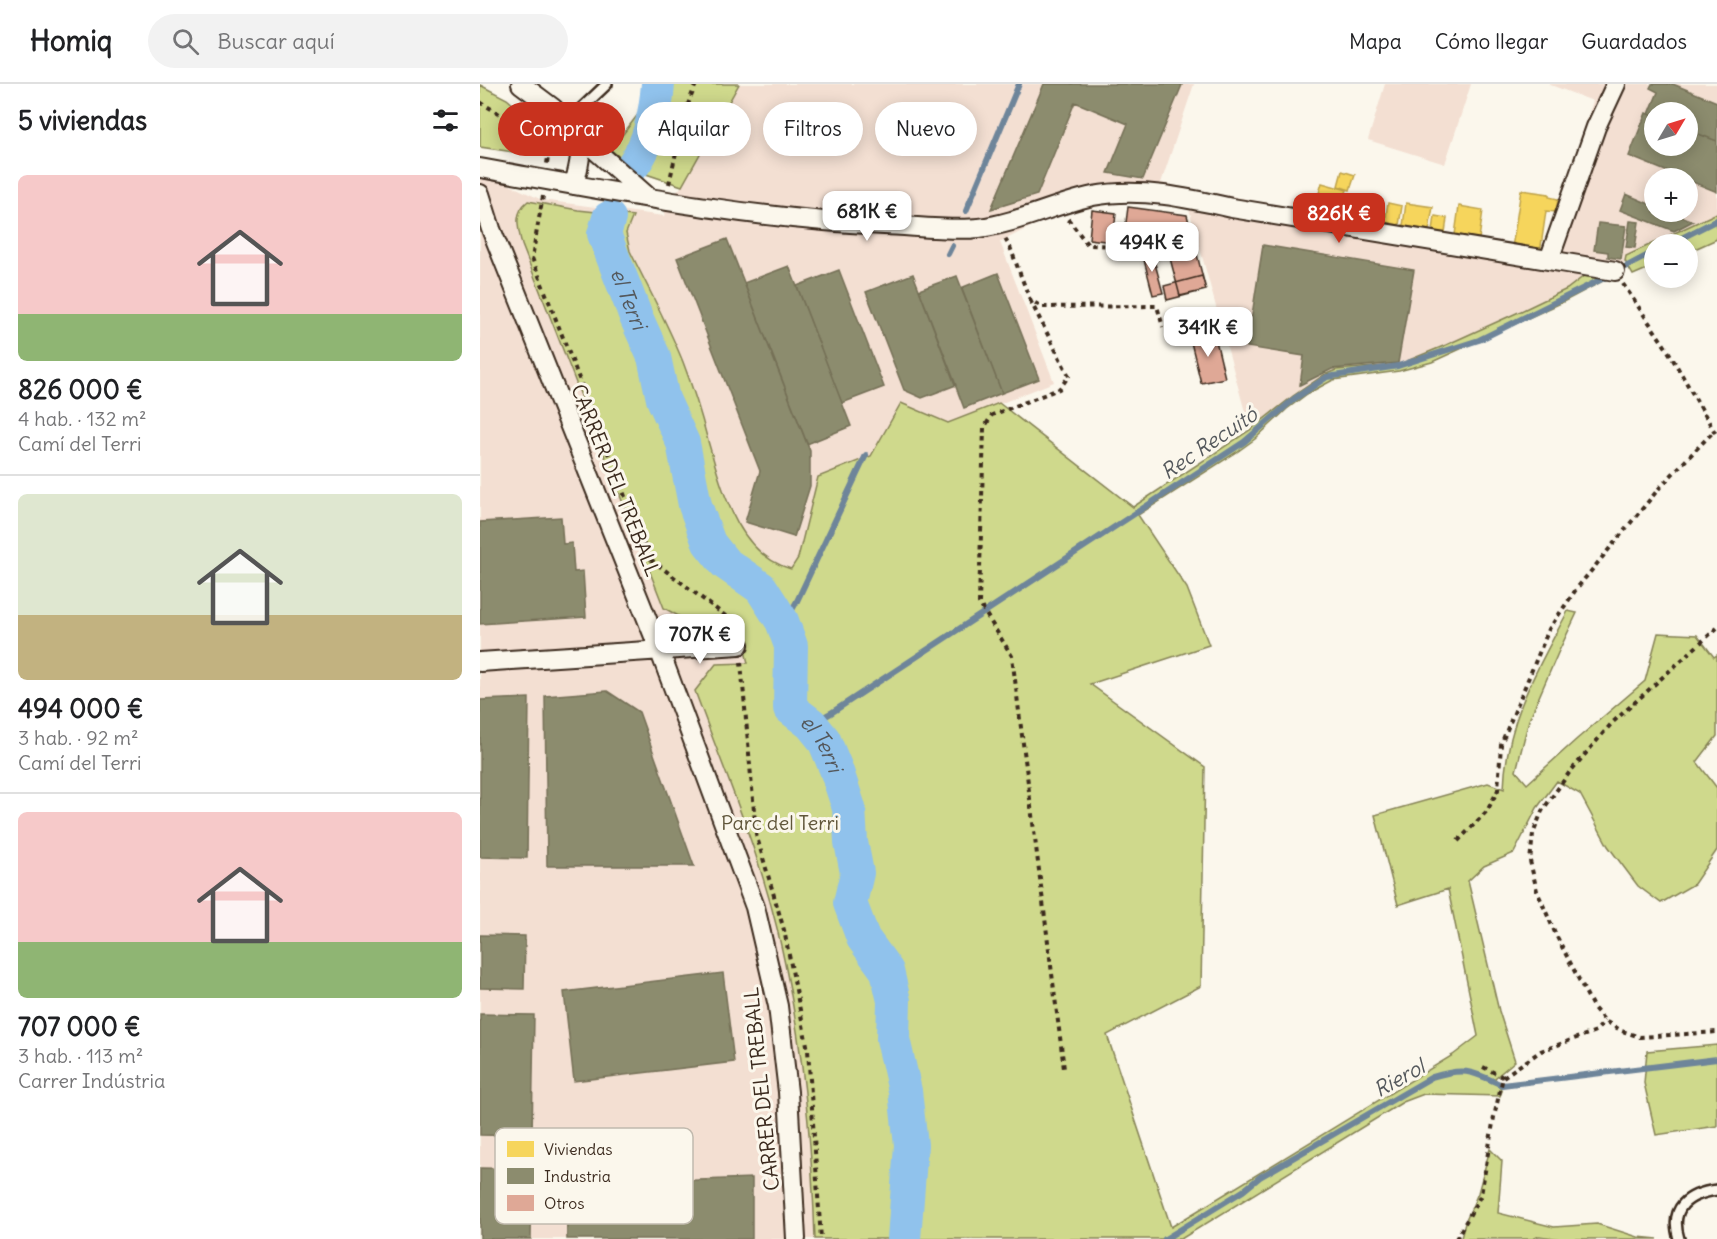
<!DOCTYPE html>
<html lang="es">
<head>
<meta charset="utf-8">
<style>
	body { margin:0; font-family:Delius,sans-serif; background:#f2f2f2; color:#202124; height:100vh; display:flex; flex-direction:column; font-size:22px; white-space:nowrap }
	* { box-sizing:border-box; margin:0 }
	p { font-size:20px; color:#757577 }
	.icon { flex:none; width:33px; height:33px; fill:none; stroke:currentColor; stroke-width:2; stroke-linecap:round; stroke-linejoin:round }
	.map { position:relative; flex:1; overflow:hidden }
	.side { display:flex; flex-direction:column; background:#fff; width:480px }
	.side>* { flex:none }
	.banner { position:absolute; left:18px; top:18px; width:570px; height:54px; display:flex; gap:12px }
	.needle { width:39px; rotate:52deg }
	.fabs { position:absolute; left:1164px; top:18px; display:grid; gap:12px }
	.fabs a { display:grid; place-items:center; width:54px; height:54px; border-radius:50%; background:#fff; box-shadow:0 3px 15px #0003; font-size:30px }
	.price { position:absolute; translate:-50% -51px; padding:0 14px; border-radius:12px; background:#fff; color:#222; font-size:20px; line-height:39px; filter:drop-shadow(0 2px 3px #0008) }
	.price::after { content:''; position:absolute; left:50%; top:36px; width:18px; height:14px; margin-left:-9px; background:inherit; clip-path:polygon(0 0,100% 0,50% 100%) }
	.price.current { background:#c8321e; color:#fff }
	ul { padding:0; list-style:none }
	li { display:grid; align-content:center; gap:12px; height:318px; padding:0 18px }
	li+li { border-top:2px solid #e0e0e0 }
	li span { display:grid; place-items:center; height:186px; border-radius:9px; color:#555 }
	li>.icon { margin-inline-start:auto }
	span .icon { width:108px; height:108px; fill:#fffc; stroke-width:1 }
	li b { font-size:26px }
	h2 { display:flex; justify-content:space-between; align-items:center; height:72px; padding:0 18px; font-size:26px }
	.pill { padding:0 21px; border-radius:27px; background:#fff; box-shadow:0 3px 15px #0003; font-size:21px; line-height:54px }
	.pill.current { background:#c8321e; color:#fff }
	header { display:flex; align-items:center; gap:36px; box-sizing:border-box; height:84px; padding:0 30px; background:#fff; border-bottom:2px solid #e0e0e0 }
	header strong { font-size:28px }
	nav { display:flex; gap:33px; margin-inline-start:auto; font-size:21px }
	.search { width:420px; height:54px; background:#f2f2f2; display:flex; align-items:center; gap:15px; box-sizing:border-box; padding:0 21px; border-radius:33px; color:#757577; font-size:22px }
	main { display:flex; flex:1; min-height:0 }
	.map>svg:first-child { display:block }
	.built { fill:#f3dfd2; fill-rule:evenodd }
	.green { fill:#cfd98c; stroke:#858255; stroke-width:1.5 }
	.homes { fill:#f6d55c; stroke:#bea249; stroke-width:1.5 }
	.industry { fill:#8c8c6e; stroke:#746f56; stroke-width:1.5 }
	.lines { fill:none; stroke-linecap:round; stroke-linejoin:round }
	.stream { stroke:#6e859a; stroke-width:6 }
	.river { stroke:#90c2ec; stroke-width:34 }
	.building { fill:#dfa896; stroke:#3b2a1e; stroke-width:1.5 }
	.lane-casing { stroke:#3b2a1e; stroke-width:14 }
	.street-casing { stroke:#3b2a1e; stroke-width:22 }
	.path { stroke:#3b2a1e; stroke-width:4; stroke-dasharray:4.5 4.5; stroke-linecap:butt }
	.lane { stroke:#fbf7ec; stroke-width:9 }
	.street { stroke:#fbf7ec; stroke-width:18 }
	.labels { text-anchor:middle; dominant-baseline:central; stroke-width:6; stroke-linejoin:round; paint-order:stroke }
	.street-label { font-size:20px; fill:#3b2a1e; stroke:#fbf7ec }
	.park-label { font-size:20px; fill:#60563a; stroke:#fbf7ec }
	.water-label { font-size:21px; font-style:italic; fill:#54585c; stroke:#fbf7ec }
	.key { fill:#fbf7ec; stroke:#c1baae; stroke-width:1.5 }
	.key-label { font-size:16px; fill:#3b2a1e }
</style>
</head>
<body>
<header>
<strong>Homiq</strong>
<div class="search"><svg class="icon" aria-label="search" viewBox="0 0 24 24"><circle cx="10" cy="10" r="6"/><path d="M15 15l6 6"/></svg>Buscar aquí</div>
<nav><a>Mapa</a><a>Cómo llegar</a><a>Guardados</a></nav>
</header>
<main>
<section class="side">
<h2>5 viviendas<svg class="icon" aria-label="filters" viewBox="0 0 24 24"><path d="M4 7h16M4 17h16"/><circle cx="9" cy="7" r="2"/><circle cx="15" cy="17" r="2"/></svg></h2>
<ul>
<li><span style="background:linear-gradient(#f6c9c9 75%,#8fb573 0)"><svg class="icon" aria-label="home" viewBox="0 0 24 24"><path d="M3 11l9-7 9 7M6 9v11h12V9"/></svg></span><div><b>826 000 €</b><p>4 hab. · 132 m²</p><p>Camí del Terri</p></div></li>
<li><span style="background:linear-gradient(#dfe7d0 65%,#c2b280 0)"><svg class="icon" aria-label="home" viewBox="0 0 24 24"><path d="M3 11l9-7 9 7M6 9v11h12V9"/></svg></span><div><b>494 000 €</b><p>3 hab. · 92 m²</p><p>Camí del Terri</p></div></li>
<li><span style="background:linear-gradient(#f6c9c9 70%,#8fb573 0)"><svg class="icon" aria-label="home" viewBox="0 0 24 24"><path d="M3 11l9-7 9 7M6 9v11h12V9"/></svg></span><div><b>707 000 €</b><p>3 hab. · 113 m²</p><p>Carrer Indústria</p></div></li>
</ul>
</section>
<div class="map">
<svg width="1237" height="1155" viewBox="0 0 1237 1155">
	<rect width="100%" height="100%" fill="#fbf7ec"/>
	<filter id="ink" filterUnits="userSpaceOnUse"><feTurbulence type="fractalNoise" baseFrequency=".0167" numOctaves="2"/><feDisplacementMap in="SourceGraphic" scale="12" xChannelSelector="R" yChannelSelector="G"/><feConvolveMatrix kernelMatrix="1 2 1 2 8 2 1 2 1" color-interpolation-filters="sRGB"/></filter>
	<g filter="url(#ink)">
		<!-- built -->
		<path class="built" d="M259,0H714L681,99L803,122L1063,168L1113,17L1068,0H1237V129L1146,172L1145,177L1135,187L1118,192H1104L1087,205L966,261L917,281L856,286L813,312L770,346L706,114L581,121L562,137L520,158L574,298L338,393L318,474L265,560L390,1155H0V87L62,116L184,132L188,118L202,102ZM1174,28H1208V62H1174ZM1174,94H1208V128H1174Z
			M905,0H991L965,80L888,56Z"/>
		<!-- green -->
		<path class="green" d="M164,0H259L202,102L157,87L131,66L159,29Z
			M0,1L27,15L60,44L40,69L0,63Z
			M48,117L98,126L153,132L146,149L150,167C168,204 188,240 203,278C213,304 221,330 228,357C242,404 257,470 311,485L318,474L338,393L391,372L421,319L468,339L519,319L653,423L770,346L813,312L844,291L856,286L917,281L966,261L1041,227L1087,205L1104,192H1118L1125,196L1081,219L952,278L919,287L853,296L827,310L807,325L775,355L757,368L658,431L707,504L729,561L610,600L725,683L721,902L627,951L691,1143L973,971L998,952L968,805L918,821L895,731L1008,699L1024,705C1026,636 1056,587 1088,527L1097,529L1078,569L1049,636L1036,687L1047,700L1097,655L1165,597L1178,549L1217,551L1234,573L1237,571V652L1217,678L1237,704V766L1214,800L1181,819L1158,802L1128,762L1100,710L1077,697L1057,724L1034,769L1004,782L988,797L1019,927L1035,977L1015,994L1022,1007L1020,1012L944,1010L923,1018L701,1155H335C332,1058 323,961 302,866C283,776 246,692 215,607L236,580L268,579L259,542L218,543L184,524L42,161C38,144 33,129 48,117Z
			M1237,129V155L1208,168V160H1174V182L1153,191L1145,177L1146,172Z
			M1237,961V1042L1176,1051L1164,999L1167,967Z
			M1010,1065L1022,1077L1018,1129L1074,1143L1117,1140L1158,1153L1178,1155H1081L1059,1152L1053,1155H979L981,1154L985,1139L998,1109Z"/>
		<!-- homes -->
		<path class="homes" d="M862,87L875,91L870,106L858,102Z
			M842,99L867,106L859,130L834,126Z
			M1041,106L1069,110V113L1078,115L1076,128L1066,127L1060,169L1032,164Z
			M908,119L922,122L919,141L905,138Z
			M926,119L953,123L949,146L923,142Z
			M979,122L1003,126L999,155L975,151Z
			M955,132L967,134L965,149L953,147Z"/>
		<!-- industry -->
		<path class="industry" d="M564,0H699L702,1L663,95L628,89L648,40L595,18L557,111L511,125Z
			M1172,0H1193L1237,18V57L1208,46V28H1174V32L1169,30L1178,8L1170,4Z
			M1166,29L1174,32V62H1208V46L1237,57V108L1149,72Z
			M1146,110L1174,122V128H1189L1213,137L1194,147L1140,126Z
			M1150,137L1159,138L1155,164L1146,163Z
			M1118,139L1146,142L1141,175L1128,173V168L1114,166Z
			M247,155L330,367V402L314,453L265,438L280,387L197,174Z
			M783,161L934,186L918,279L852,285L820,301L824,272L767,263Z
			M309,182L371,342L327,360L264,199Z
			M359,186L404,303L362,319L317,202Z
			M518,189L559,295L522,309L481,204Z
			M433,190L476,301L442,314L424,306L386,208Z
			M477,192L522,309L484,324L439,206Z
			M81,433L83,460L92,459L94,488L103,487L106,533L0,540V438Z
			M127,607L159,628L214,782H67L65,612Z
			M49,614L47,774L0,773V616Z
			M0,851L45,852L44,905L0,904Z
			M243,889L254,978L94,997L84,908Z
			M0,930L54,931L52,1052L0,1051Z
			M0,1084L52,1085L51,1155H0Z
			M272,1094V1155H87L86,1101Z"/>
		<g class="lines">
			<!-- stream -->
			<path class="stream" d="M486,127L539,0
				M1190,160L1237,136
				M468,170L472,162
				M1138,187L1174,168
				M302,537L308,533L317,517L386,371
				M331,640L351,629L764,358L814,315L847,293L918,282L999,256L1128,192
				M685,1155L763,1107L780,1093L952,993C985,983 991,987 1022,1001L1237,975"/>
			<!-- river -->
			<g class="river">
				<path d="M154,80C170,58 176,27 178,0"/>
				<path id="s1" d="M129,134L124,150L156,233L174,273L183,315L203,359L215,421L229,459L245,479L281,504L302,537L311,562L310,624L331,640L344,656L356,685L369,724L371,758L377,789L370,819L383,854L407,887L414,917L413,955L425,1007L431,1061L424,1155"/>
			</g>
		</g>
		<!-- building -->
		<path class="building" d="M648,123L707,131L726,206L700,212L686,159L644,154Z
			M612,126L636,129L633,158L609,155Z
			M671,165L683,209L673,211L662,168Z
			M722,192L726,206L687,216L684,202Z
			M730,226L732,241L698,246L695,232Z
			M734,248L745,294L721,299L710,254Z"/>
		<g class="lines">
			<defs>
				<path id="lane" d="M86,39L127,0
					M1199,1155C1189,1123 1208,1110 1237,1106"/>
				<path id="street" d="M41,0L73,24L97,50L167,112
					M0,84C134,108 268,135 404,141C433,142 472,147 499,144C538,139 575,120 613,112C659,103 708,114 752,124L1135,187
					M94,101C99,81 103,70 97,50
					M0,110L11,145L179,565L275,823L298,922L308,1008L316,1155
					M1069,176L1116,43L1136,0
					M0,578L259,561"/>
			</defs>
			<!-- lane casing -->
			<use href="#lane" class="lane-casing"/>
			<!-- street casing -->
			<use href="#street" class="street-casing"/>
			<!-- path -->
			<path class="path" d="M0,18L18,29L60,64L68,73L67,80
				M189,100L205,28L216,0
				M63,112L52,174L169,474L248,534L253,545
				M588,135L608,161L641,162
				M525,155L530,163L550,216L562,223L677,222L683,243
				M1143,200L1187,265L1237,352
				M550,216L589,292L579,305L512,331L504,344L499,519L532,572L584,985
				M1237,544L1132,639L1089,689L1062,727L1053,750L1050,777L1057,807L1076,851L1113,923L1125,937L1142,947L1160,953L1237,948
				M261,578L276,750L304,846L328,966L341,1155
				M978,757L1007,727L1018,706L1021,660L1069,545L1097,504L1181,402L1234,347
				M1003,983L1023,993
				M976,1155L1001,1111L1014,1033L1023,993L1061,967L1116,947L1125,937"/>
			<!-- lane -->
			<use href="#lane" class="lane"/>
			<!-- street -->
			<use href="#street" class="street"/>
		</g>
	</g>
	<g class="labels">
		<!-- street labels -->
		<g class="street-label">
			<text transform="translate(136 396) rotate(68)">CARRER DEL TREBALL</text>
			<text transform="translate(281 1005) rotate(-96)">CARRER DEL TREBALL</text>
		</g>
		<!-- park labels -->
		<g class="park-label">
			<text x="300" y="738">Parc del Terri</text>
		</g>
		<!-- water labels -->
		<g class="water-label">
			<text stroke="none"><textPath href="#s1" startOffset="86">el Terri</textPath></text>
			<text transform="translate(729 359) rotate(-34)">Rec Recuitó</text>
			<text stroke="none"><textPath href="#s1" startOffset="590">el Terri</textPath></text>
			<text transform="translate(919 994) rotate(-29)">Rierol</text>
		</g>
	</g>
	<!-- legend -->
	<rect x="15" y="1044" width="198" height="96" rx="9" class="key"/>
	<rect x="27" y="1057" width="27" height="16" fill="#f6d55c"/>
	<rect x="27" y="1084" width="27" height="16" fill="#8c8c6e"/>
	<rect x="27" y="1111" width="27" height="16" fill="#dfa896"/>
	<g class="key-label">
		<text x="64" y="1071">Viviendas</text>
		<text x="64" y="1098">Industria</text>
		<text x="64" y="1125">Otros</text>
	</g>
</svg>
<div class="fabs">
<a><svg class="needle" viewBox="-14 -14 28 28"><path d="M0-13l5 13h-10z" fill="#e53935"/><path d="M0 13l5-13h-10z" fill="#757577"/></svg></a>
<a>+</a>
<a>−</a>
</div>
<b class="price" style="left:387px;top:158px">681K €</b>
<b class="price current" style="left:859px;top:160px">826K €</b>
<b class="price" style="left:672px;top:189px">494K €</b>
<b class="price" style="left:728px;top:274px">341K €</b>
<b class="price" style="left:220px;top:581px">707K €</b>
<div class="banner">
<a class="pill current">Comprar</a>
<a class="pill">Alquilar</a>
<a class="pill">Filtros</a>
<a class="pill">Nuevo</a>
</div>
</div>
</main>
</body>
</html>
